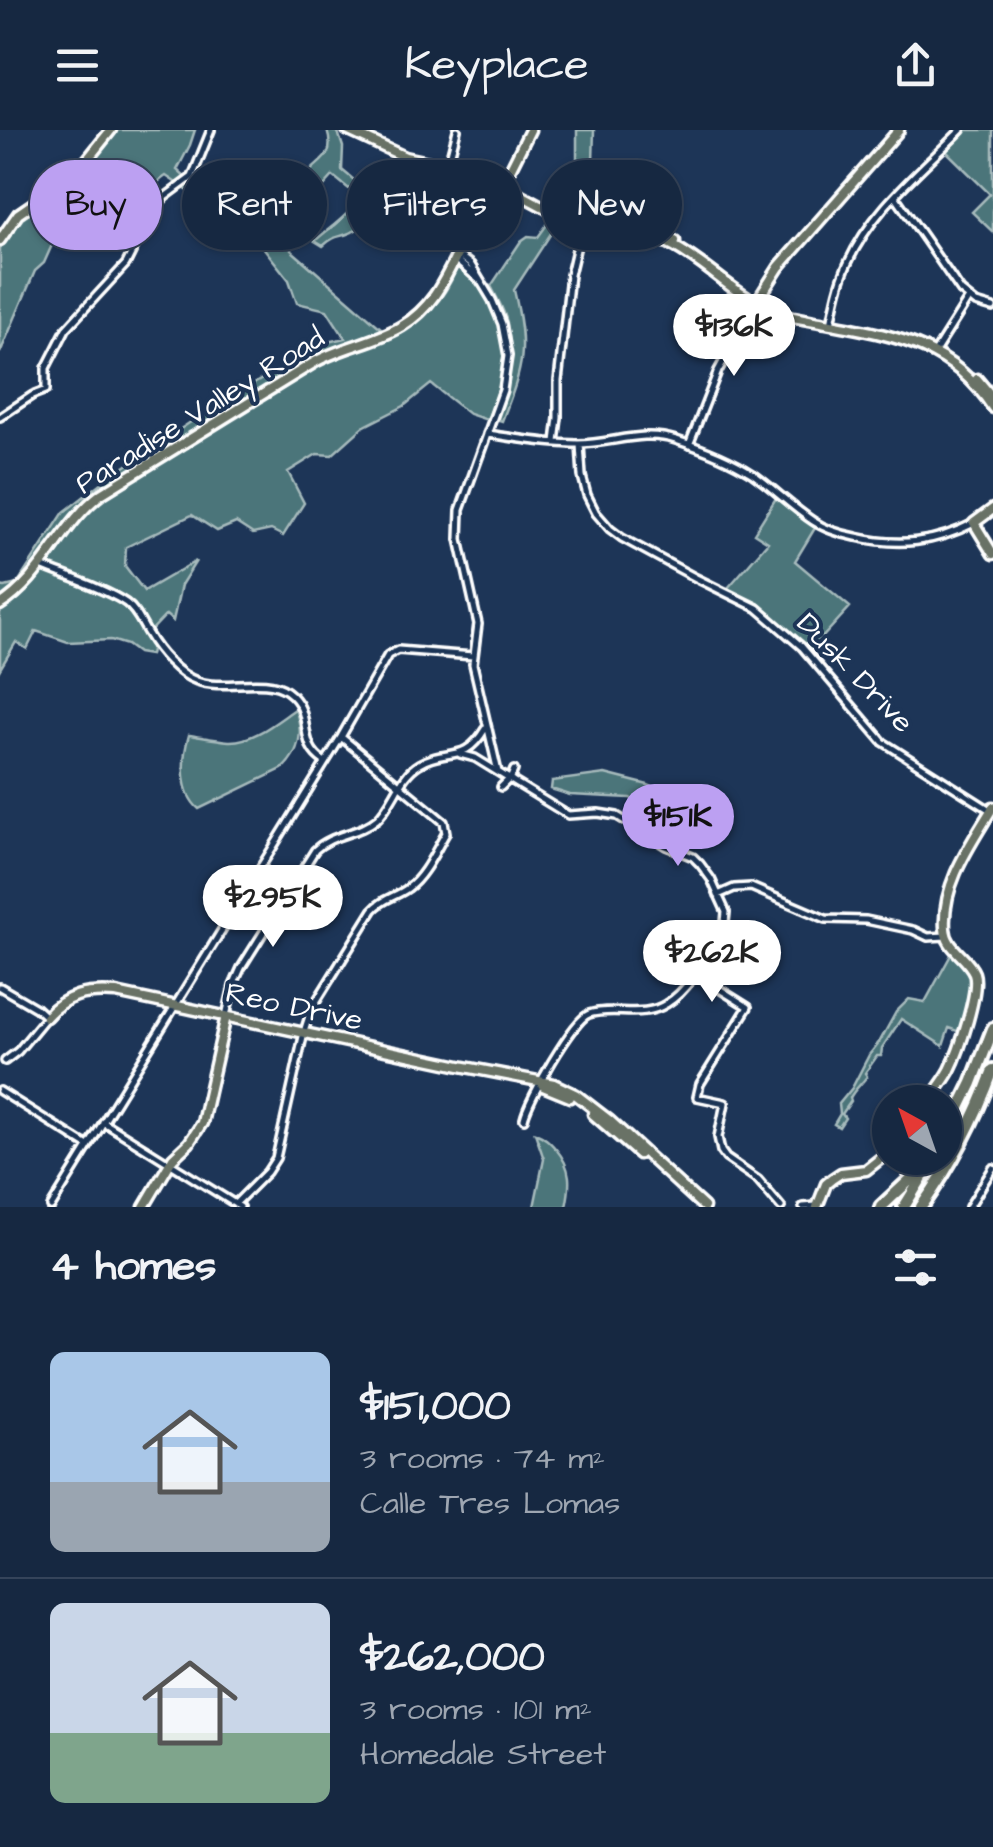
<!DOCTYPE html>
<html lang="en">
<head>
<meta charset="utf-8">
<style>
	body { margin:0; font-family:"Architects Daughter",sans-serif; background:#23344c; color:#f1f3f6; height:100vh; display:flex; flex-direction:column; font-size:38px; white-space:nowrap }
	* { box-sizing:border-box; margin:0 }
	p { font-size:32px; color:#9ea6b1 }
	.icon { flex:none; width:55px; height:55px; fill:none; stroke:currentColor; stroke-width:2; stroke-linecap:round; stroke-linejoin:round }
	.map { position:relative; height:1077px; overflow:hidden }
	.details { display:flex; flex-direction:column; background:#162841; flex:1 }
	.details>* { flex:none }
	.top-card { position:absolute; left:30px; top:30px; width:935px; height:90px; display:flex; gap:20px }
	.needle { width:65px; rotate:320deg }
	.tools { position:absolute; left:872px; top:955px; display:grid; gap:20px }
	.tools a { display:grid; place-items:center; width:90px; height:90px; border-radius:50%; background:#162841; box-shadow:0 2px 8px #0004,0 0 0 2px #35445a; font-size:50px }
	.price { position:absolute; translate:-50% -85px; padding:0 22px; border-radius:35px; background:#fff; color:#222; font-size:32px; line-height:65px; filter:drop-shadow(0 2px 5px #0008) }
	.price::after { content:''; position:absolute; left:50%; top:60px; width:30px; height:22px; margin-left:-15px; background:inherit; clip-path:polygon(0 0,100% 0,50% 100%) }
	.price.on { background:#bca0f2; color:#111 }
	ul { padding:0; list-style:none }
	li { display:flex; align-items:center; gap:30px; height:250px; padding:0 50px }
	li+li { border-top:2px solid #35445a }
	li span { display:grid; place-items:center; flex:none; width:280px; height:200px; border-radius:15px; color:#555 }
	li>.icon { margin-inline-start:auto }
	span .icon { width:120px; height:120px; fill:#fffc; stroke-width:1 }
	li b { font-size:42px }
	h2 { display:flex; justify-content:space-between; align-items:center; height:120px; padding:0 50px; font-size:42px }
	.pill { padding:0 35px; border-radius:45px; background:#162841; box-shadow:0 2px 8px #0004,0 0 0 2px #35445a; font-size:35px; line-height:90px }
	.pill.on { background:#bca0f2; color:#111 }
	header { display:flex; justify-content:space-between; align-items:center; height:130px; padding:0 50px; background:#162841; font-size:45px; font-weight:600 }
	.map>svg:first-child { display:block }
	.green { fill:#4c757a; stroke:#a6babc; stroke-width:2.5 }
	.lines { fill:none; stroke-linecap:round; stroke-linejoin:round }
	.minor-casing { stroke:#fff; stroke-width:12 }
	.major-casing { stroke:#fff; stroke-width:15 }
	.highway-casing { stroke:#fff; stroke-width:18 }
	.minor { stroke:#1d3557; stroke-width:5 }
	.major { stroke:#697266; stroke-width:8 }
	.highway { stroke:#697266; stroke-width:10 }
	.labels { text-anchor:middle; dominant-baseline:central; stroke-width:8; stroke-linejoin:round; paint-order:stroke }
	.street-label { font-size:30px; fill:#fff; stroke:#1d3557 }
</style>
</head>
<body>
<header><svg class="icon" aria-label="menu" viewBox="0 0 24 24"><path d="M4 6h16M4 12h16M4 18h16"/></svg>Keyplace<svg class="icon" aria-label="share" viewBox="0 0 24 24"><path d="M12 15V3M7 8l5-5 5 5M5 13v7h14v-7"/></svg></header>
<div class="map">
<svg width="993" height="1077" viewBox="0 0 993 1077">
	<rect width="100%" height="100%" fill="#1d3557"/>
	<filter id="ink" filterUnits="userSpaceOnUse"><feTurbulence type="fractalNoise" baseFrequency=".01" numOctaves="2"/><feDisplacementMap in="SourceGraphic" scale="20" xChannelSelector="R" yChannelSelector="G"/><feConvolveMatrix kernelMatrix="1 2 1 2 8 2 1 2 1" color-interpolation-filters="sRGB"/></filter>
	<g filter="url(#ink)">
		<!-- green -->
		<path class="green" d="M115,0H195L190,15L177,40L197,58L228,66L251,67L284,83C291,71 297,58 305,47C320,28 336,29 327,0L338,2L343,17L342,40C358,54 384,69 364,92C361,96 357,100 352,102C337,109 338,103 323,116L315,111C329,98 346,88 356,73L354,63L333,46L288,96L291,120L382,199L393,207C423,188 444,173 456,139L464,138C471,149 481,158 488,170C513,211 505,249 487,290L469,284L431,254L404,276L363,297L332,325L317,324L288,342L304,373L283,406L271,400L253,404L236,393L217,401L192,385L126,417L125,436L144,461L196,431L181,455L173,491L166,485L146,506L152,514L150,525L138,523L127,515L111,510L68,512L36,501L27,519L16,512L0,539V456L5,457L17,454L64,382L108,348L201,285L323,213L345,208L327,180L297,173L289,150L236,83L194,65L166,46C144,61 119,90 98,101C84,108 67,108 52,115L44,133L35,141L0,223V118L17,91L33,77L80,47Z
			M577,0H594L593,32L580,81L571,79L577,48Z
			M967,0H993V102L972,82L990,64L945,20Z
			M554,85L561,88L514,160C528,219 524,235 502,291L496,289C507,257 514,227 507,193C505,181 497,168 491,156L521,111L528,106L538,107Z
			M776,368L815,398L795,431L850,477L809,522L759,475L727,459L768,412L754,403Z
			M295,579C304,601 300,622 282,639L199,679C179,662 182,628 189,605C202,607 216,610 229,611C253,612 276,592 295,579Z
			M605,644L648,655L669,664L662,686L630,668L570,665L551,659L552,651Z
			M952,823L970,839L973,861L960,902L949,898L943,916L901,889L882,918L881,926H877L865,943L867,946C863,953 854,959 850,968L851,971L842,984L845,988L839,997L834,994L840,984L839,974L852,958L869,925L880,911L896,882L909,869L925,872Z
			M535,1003C545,1007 549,1011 556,1019C572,1038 571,1054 566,1077H534L544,1029Z"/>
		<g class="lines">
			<defs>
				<path id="minor" d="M448,35L457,0
					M895,66L961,161L976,173L993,178
					M455,129L478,149
					M456,129L462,128L471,135L492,170L502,194L508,226L503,260L460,380L459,409L478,494L473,534L498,642
					M831,194C835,173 839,152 848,133C872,79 921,41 961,0
					M935,222L969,168
					M0,287L33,265L46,260V238L66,199L126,134L153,79L165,67L192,47L211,0
					M487,304C516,308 548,314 578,314C612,314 642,299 676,310C701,318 731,330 753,344C774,359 792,377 813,391C826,400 841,404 856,407C899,417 935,413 974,393
					M555,312L558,288V251L570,145L584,85
					M580,314L582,346L587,365L596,383L610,399L622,408L696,448L757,478L802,517L883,612L990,680
					M689,315L718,241L755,174
					M41,436C65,446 106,459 126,473C137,481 141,493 148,504C158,521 177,544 197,551C223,561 265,545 287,561C317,583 294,613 325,632
					M460,624L475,628L568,685L598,683L617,686L666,716L693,727L700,734L711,749L726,782L725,793C708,820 694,857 666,874C643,889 613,876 589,884C573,890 528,970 524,989
					M510,650L514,640
					M501,657L509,649
					M718,765L734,758L751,757L826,789L866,790L913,800L928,807L946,806
					M694,843L748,877L700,954L697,967L725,973L718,1007L721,1021L726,1028L758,1050L781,1077
					M0,857L36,878L46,887L18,921L5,931
					M226,886L233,856L241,838L315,720C333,703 358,705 377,689C394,673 399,646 419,634C447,617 464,635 485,599
					M0,961L88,1016
					M103,992L240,1077
					M235,1074L267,1042L276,1028L304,902L311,880L373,780C383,768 396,767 408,758C425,746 435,721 446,703L444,692L341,607
					M51,1077L341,607L388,525L398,520L473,526
					M803,1077L817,1076
					M969,1077L993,1038"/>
				<path id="major" d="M347,0L405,27L480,43L553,82L668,113C703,130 730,161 765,178C784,187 805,189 826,193C895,206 951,214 993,278
					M646,101L675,111
					M0,110L18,84L75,45L111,0
					M756,173L779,137L899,0
					M977,249L993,268
					M993,379L974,393L993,424
					M0,475C44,447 60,395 101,364L315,232C344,216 376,212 402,196C439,174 449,137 469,102C480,83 492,66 503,48L507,46L530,0
					M46,887C66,864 87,861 116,863L460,936L554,954L575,964L610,991L704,1077
					M541,952L543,956L570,967
					M928,972C935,962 944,951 950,940C959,922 980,860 974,843C967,826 946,819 945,798C942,753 971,714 993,677
					M593,984L639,1024
					M144,1077L173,1028L189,1013L202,993L226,886
					M817,1077L826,1054L832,1049L841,1043L866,1040L890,1021"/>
				<path id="highway" d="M945,1008L972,953L993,899
					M881,1077L911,1049L928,1028
					M904,1077L931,1033
					M921,1077C951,1035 975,989 993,940"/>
			</defs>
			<!-- minor casing -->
			<use href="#minor" class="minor-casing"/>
			<!-- major casing -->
			<use href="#major" class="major-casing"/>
			<!-- highway casing -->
			<use href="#highway" class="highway-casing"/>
			<!-- minor -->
			<use href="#minor" class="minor"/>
			<!-- major -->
			<use href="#major" class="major"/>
			<!-- highway -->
			<use href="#highway" class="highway"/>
		</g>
	</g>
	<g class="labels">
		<!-- street labels -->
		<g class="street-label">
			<text transform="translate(200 281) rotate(-32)">Paradise Valley Road</text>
			<text transform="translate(855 543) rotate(46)">Dusk Drive</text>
			<text transform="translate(294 877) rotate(12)">Reo Drive</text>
		</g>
	</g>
</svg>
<div class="tools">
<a><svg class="needle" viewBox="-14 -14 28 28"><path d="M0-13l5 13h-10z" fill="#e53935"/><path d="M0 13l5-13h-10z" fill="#9ea6b1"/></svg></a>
</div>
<b class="price" style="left:734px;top:249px">$136K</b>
<b class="price on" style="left:678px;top:739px">$151K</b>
<b class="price" style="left:273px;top:820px">$295K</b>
<b class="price" style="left:712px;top:875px">$262K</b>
<div class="top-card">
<a class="pill on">Buy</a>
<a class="pill">Rent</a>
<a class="pill">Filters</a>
<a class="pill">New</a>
</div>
</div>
<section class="details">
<h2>4 homes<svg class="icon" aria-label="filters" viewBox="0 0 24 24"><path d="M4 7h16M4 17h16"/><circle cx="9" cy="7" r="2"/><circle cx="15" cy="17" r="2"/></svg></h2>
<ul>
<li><span style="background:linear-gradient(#a9c7e8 65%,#9aa5b1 0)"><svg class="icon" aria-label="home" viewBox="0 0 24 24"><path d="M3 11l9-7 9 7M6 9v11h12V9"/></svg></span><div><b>$151,000</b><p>3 rooms · 74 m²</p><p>Calle Tres Lomas</p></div></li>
<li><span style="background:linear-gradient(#c9d6e8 65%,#7fa58c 0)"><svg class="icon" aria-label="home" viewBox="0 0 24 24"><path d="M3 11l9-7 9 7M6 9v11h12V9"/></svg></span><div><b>$262,000</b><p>3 rooms · 101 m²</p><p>Homedale Street</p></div></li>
</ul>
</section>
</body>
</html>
